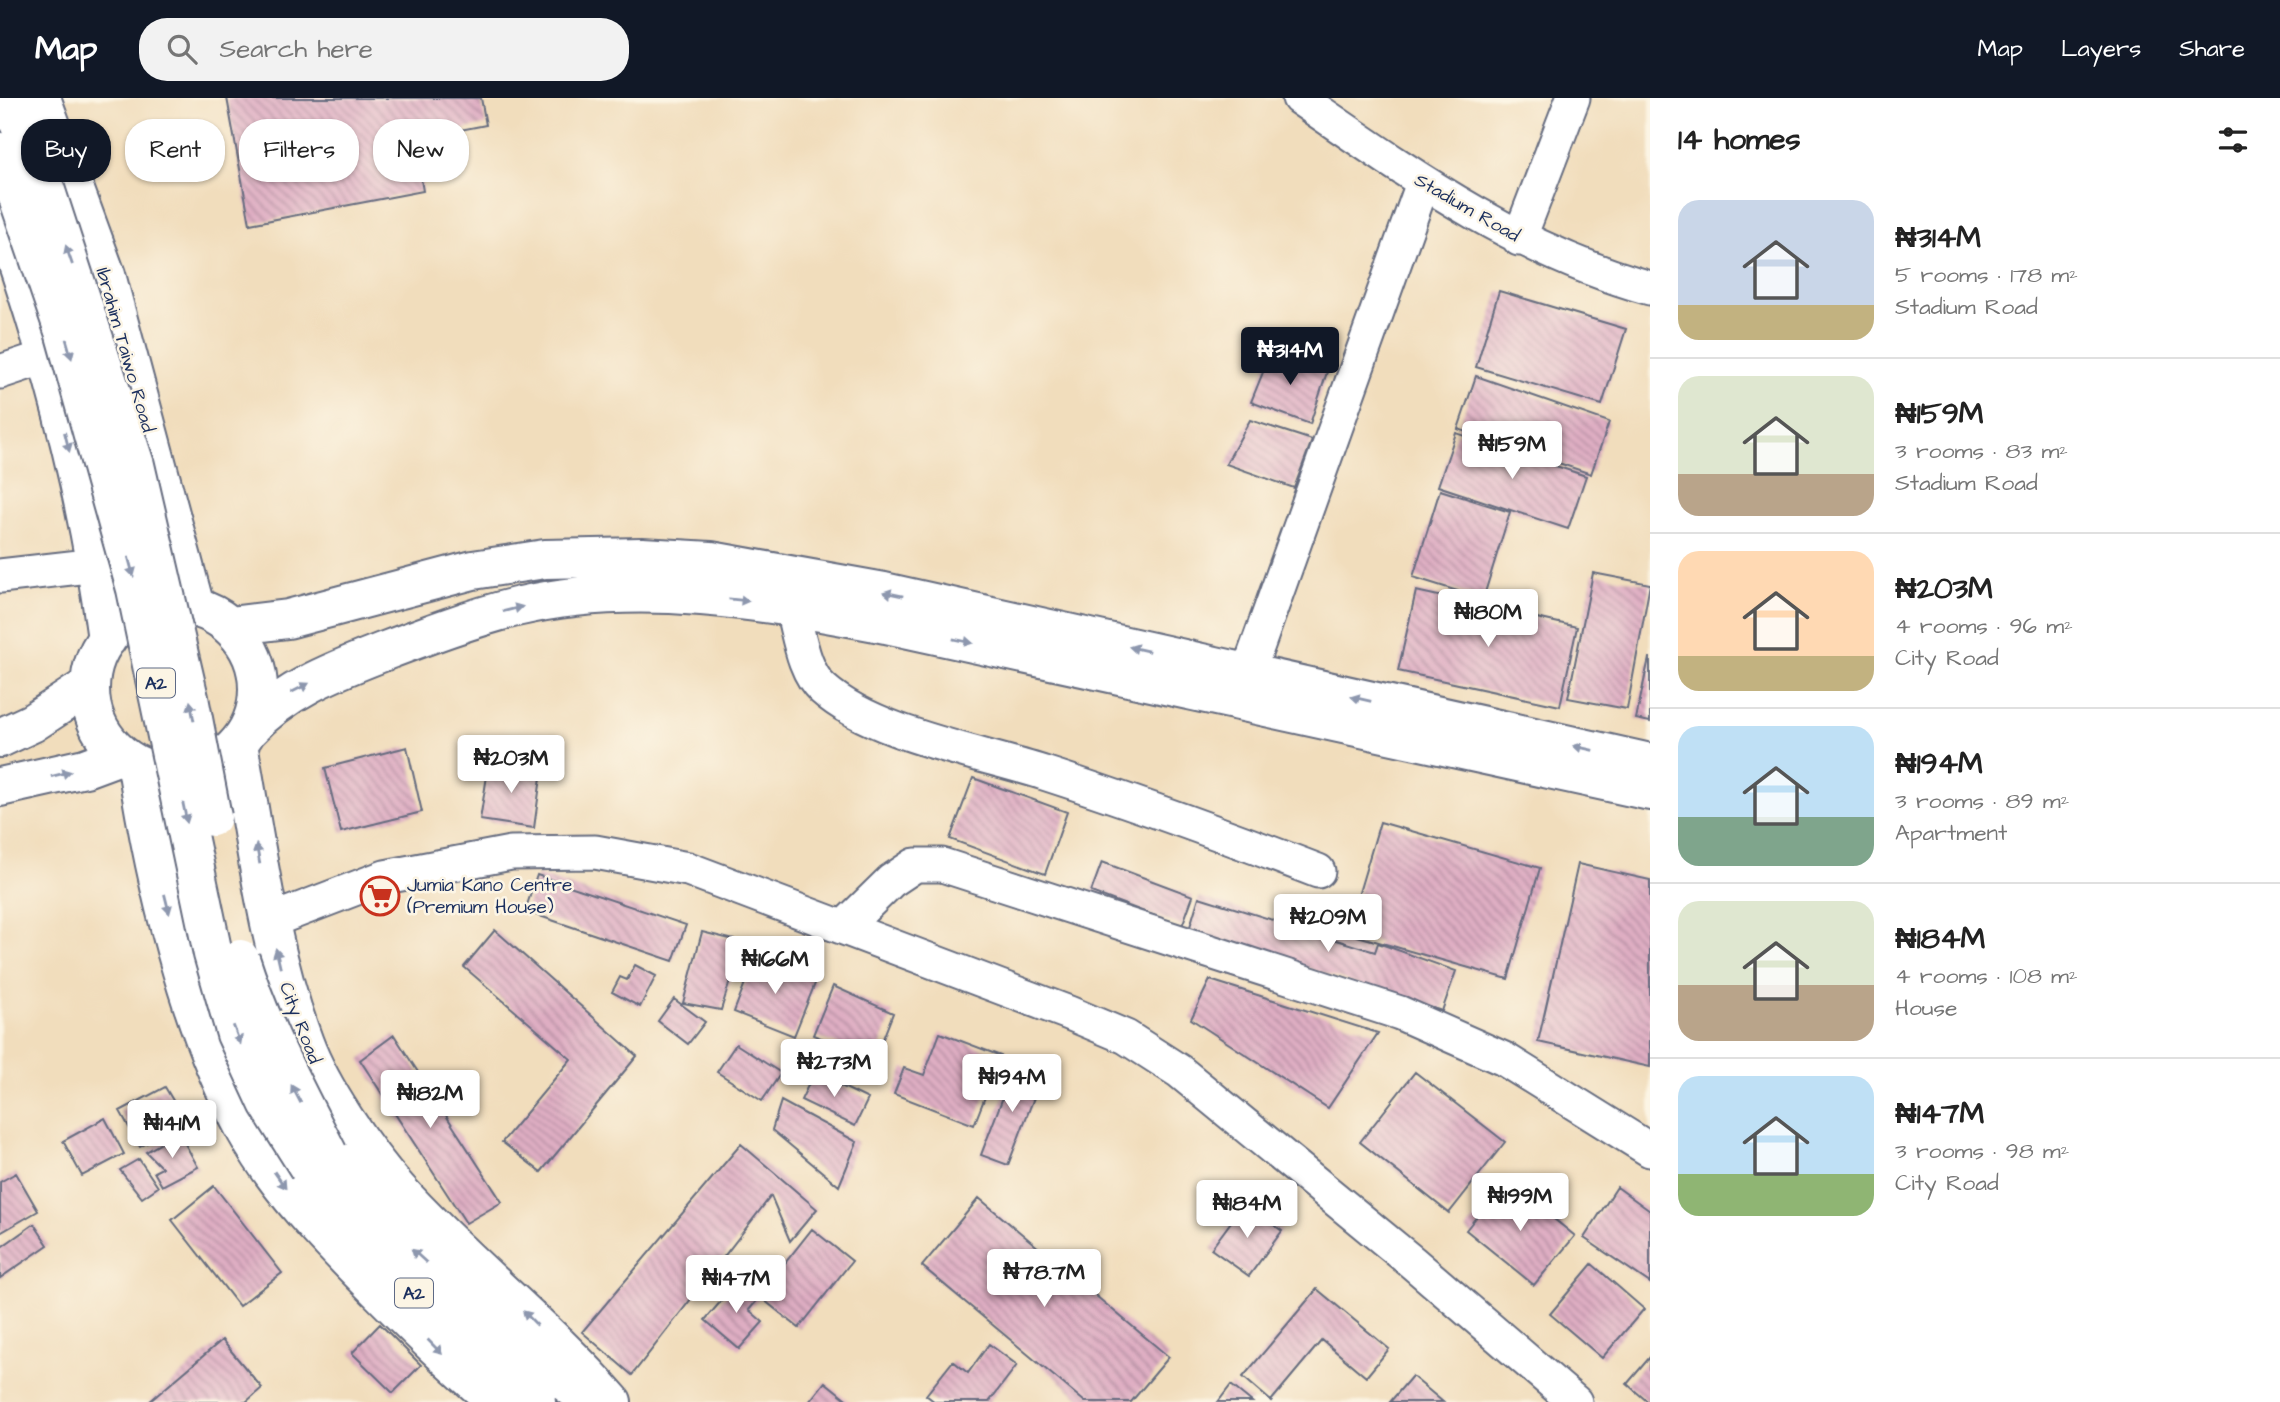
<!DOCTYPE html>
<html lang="en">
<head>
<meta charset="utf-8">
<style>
	body { margin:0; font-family:"Architects Daughter",sans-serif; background:#f2f2f2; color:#222; height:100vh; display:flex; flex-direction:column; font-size:26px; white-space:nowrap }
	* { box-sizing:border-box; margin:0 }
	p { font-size:23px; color:#767676 }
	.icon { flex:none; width:38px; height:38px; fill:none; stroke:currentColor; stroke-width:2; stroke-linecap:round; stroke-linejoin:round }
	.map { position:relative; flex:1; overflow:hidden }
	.side { display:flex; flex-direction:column; background:#fff; width:630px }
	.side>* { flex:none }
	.hud { position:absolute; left:21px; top:21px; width:665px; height:63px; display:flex; gap:14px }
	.price { position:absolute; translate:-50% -60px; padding:0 16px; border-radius:7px; background:#fff; color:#222; font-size:23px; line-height:46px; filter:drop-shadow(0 2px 4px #0008) }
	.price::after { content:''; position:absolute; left:50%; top:42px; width:21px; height:16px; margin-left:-10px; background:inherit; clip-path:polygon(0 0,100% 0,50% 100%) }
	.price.selected { background:#111827; color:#fff }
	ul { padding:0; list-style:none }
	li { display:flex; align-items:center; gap:21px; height:175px; padding:0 28px }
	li+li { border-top:2px solid #e0e0e0 }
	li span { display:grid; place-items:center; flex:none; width:196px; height:140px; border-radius:21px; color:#555 }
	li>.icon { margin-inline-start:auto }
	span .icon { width:84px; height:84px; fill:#fffc; stroke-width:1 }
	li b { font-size:30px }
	h2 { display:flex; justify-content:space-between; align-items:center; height:84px; padding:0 28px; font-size:30px }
	.tag { padding:0 24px; border-radius:28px; background:#fff; box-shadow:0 2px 5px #0004; font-size:24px; line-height:63px }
	.tag.selected { background:#111827; color:#fff }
	header { display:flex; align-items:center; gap:42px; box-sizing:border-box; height:98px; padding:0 35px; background:#111827; color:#fff }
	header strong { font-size:33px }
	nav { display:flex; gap:38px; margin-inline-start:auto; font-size:24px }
	.search { width:490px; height:63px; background:#f2f2f2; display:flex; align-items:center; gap:18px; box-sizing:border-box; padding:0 24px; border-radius:28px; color:#767676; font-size:26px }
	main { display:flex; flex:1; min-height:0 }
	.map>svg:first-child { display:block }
	.building { fill:url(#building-back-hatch) }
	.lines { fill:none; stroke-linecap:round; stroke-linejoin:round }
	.minor-casing { stroke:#666c7f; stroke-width:37 }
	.major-casing { stroke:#666c7f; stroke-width:42 }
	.highway-casing { stroke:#666c7f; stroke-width:42 }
	.minor { stroke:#fff; stroke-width:33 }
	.major { stroke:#fff; stroke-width:38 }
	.highway { stroke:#fff; stroke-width:38 }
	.highway-bridge-casing { stroke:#666c7f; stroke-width:42; stroke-linecap:butt }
	.highway-bridge { stroke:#fff; stroke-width:38 }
	.oneway { fill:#8d97ae }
	.labels { text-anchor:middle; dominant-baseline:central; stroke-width:5; stroke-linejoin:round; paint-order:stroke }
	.shield { fill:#fcf5e5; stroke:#5e6a86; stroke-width:2 }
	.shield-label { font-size:18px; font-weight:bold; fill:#1b2f5e }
	.street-label { font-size:19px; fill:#1b2f5e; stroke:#fcf5e5 }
	.poi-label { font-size:19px; fill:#1b2f5e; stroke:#fcf5e5; text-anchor:start }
</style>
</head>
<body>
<header>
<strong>Map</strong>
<div class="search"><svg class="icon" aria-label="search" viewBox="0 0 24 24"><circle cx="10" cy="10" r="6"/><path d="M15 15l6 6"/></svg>Search here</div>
<nav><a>Map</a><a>Layers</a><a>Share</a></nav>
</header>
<main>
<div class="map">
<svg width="1650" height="1304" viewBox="0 0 1650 1304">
	<defs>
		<pattern id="building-back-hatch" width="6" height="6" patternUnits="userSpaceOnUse" patternTransform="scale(1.75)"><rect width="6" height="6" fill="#dfaec3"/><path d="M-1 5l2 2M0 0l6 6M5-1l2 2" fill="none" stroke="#b48ea2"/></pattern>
	</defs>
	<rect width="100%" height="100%" fill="#fcf5e5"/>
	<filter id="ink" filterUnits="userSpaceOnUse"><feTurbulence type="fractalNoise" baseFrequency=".0143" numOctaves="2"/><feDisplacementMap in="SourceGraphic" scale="14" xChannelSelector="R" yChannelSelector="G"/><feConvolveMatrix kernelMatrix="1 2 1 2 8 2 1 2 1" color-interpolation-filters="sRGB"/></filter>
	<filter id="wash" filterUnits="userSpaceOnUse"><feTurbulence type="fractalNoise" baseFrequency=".00686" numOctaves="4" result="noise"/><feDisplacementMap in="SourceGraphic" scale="28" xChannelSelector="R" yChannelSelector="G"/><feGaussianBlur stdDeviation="1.57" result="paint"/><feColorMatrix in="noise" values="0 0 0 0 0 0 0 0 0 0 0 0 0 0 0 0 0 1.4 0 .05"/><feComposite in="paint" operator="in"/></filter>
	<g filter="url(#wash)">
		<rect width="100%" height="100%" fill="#f1ddbc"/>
		<g id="blocks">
			<!-- building -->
			<path class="building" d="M227,0H481L486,27L414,41L423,93L250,126Z
				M1499,193L1626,231L1602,307L1476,269Z
				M1272,252L1327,274L1310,326L1251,304Z
				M1476,278L1609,324L1591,376L1458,331Z
				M1250,322L1312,342L1294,390L1226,366Z
				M1456,335L1586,378L1568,431L1438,388Z
				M1440,392L1510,414L1483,501L1413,479Z
				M1593,475L1650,486L1627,611L1568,600Z
				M1416,493L1577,529L1560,608L1398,573Z
				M1649,560H1650V624L1636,621Z
				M407,649L422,714L341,734L325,670Z
				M489,665L542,672L534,730L480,722Z
				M973,680L1067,714L1045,776L950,741Z
				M1380,724L1540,770L1508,881L1347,835Z
				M1102,764L1193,798L1182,828L1091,794Z
				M1578,766L1650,782V969L1538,944Z
				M537,777L686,827L673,863L525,813Z
				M1199,799L1375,854L1378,845L1456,873L1442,913L1189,832Z
				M495,832L637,958L541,1074L502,1044L571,961L464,869Z
				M702,834L742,844L721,912L683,905Z
				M755,859L816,883L794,938L734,914Z
				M635,867L656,878L640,909L612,894L620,879L627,882Z
				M1210,882L1378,935L1328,1010L1191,921Z
				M833,888L893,915L875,961L813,937Z
				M674,901L705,924L688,946L658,923Z
				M940,935L1001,958L974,1027L894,996L904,970L924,977Z
				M394,937L502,1104L466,1125L360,962Z
				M736,946L781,975L762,1003L717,974Z
				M1016,965L1043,976L1008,1067L981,1057Z
				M1415,974L1505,1044L1449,1115L1360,1044Z
				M814,975L868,1001L855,1028L801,1002Z
				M165,989L185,1023L140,1049L120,1013Z
				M781,1003L857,1044L839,1088L772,1032Z
				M105,1020L124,1056L82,1078L63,1043Z
				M179,1035L198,1069L162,1088L154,1074L162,1070L146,1054Z
				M741,1046L817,1111L790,1143L771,1098L632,1277L582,1234Z
				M139,1061L158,1089L142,1100L120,1072Z
				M16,1075L38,1113L0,1135V1084Z
				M1506,1082L1575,1138L1534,1187L1466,1132Z
				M214,1088L282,1175L239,1208L172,1122Z
				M1617,1089L1650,1113V1185L1584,1140Z
				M979,1100L1169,1259L1131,1304H1085L922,1168Z
				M1245,1105L1282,1133L1249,1178L1211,1151Z
				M34,1126L48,1147L0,1180V1150Z
				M812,1131L852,1163L799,1230L759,1198Z
				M1592,1166L1644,1211L1602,1260L1550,1216Z
				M739,1182L759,1200L749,1212L763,1224L739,1251L705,1222Z
				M1317,1191L1389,1251L1366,1279L1322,1242L1271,1303L1243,1279Z
				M380,1226L421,1267L393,1295L352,1255Z
				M222,1242L262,1290L246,1304H149Z
				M989,1246L1017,1267L989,1304H935L926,1297L953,1263L968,1275Z
				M1650,1259V1304H1648L1627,1286Z
				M1412,1278L1443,1304H1390Z
				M825,1284L850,1304H809Z
				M1231,1287L1252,1304H1218Z"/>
		</g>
	</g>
	<g filter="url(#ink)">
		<use href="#blocks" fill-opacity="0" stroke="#666c7f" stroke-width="2"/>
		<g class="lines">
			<defs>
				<path id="minor" d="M1299,0C1411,77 1517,153 1650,190
					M1519,141L1573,0
					M0,274L45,259
					M0,478L97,467
					M791,508C799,534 802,572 823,591C873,636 979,654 1044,675C1137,705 1227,738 1318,773
					M1239,600L1423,85
					M270,823L385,779L511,755L595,754L688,771L1069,915L1126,939L1179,973L1412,1164L1575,1304
					M844,829L891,783L915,767H942L1400,915L1504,961L1650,1052"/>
				<path id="major" d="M41,0L106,177L195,509
					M0,114C49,251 88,397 107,541
					M90 591a84 84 0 1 1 168 0a84 84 0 1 1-168 0Z
					M230,528L288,521L473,472L545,461L642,459L711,463L884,494L1650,665
					M248,632C285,591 334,573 385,553C427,537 472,520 516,509C638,480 765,503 886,526L1650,693
					M0,640L32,625L90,587
					M238,646C256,746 268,849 304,945C321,991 365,1055 398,1092C465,1166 546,1228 612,1304
					M137,668C155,784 189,929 246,1033C278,1091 327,1141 374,1188C414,1228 454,1268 498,1304
					M0,689L85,670L120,657"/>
				<path id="highway" d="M9,0L42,81
					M0,54L16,93
					M328,1056C404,1150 494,1232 592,1304
					M309,1070L351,1131L403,1185L536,1304"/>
			</defs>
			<!-- minor casing -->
			<use href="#minor" class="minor-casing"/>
			<!-- major casing -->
			<use href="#major" class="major-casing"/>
			<!-- highway casing -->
			<use href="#highway" class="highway-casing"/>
			<!-- minor -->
			<use href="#minor" class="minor"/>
			<!-- major -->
			<use href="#major" class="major"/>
			<!-- highway -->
			<use href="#highway" class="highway"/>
			<defs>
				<path id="highway-bridge" d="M42,81L135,367L189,600L212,719
					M16,93L64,233L136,491L213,856L236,936L268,1005L309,1070
					M240,861C262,930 295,992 328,1056"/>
			</defs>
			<!-- highway-bridge casing -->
			<use href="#highway-bridge" class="highway-bridge-casing"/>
			<!-- highway-bridge -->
			<use href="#highway-bridge" class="highway-bridge"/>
		</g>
		<!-- one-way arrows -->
		<defs><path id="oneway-solid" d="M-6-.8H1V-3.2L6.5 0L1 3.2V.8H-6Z" transform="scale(1.75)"/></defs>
		<g class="oneway">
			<use href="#oneway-solid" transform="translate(69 157) rotate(-109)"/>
			<use href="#oneway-solid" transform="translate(69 251) rotate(74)"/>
			<use href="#oneway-solid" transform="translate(67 344) rotate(76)"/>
			<use href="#oneway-solid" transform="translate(131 469) rotate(75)"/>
			<use href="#oneway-solid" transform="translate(893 496) rotate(-168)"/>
			<use href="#oneway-solid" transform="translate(739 502) rotate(6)"/>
			<use href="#oneway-solid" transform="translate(513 511) rotate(-14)"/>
			<use href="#oneway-solid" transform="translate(963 543) rotate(12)"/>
			<use href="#oneway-solid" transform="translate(1139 551) rotate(-167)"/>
			<use href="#oneway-solid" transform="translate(300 590) rotate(-27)"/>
			<use href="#oneway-solid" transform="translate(1361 601) rotate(-167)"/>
			<use href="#oneway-solid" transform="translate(192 613) rotate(-101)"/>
			<use href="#oneway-solid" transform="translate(1583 650) rotate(-167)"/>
			<use href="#oneway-solid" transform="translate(61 676) rotate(-14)"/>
			<use href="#oneway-solid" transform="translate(185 715) rotate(78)"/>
			<use href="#oneway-solid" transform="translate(258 756) rotate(-100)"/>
			<use href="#oneway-solid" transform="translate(167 806) rotate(76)"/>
			<use href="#oneway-solid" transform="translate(278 860) rotate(-103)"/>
			<use href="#oneway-solid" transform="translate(237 937) rotate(69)"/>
			<use href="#oneway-solid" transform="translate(296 996) rotate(-118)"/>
			<use href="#oneway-solid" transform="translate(280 1082) rotate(55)"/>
			<use href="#oneway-solid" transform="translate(419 1158) rotate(-138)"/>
			<use href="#oneway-solid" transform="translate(530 1220) rotate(-135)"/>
			<use href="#oneway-solid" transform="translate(435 1249) rotate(45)"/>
		</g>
	</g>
	<!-- icons -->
	<defs>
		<symbol id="supermarket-ring" viewBox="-11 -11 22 22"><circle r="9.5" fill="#fcf5e5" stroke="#c8321e" stroke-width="1.5"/><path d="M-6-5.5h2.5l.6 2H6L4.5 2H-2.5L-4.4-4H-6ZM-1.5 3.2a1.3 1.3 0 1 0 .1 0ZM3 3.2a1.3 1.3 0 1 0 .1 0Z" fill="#c8321e"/></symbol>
	</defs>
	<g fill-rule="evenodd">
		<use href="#supermarket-ring" x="358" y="776" width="44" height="44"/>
	</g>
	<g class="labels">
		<!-- shield labels -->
		<g class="shield">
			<rect x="137" y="570.5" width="38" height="29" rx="5"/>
			<rect x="395" y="1180.5" width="38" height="29" rx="5"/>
		</g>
		<g class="shield-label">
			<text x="156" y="585">A2</text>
			<text x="414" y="1195">A2</text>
		</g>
		<!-- street labels -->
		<g class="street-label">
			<text transform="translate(1467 110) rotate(30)">Stadium Road</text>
			<text transform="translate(125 252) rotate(74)">Ibrahim Taiwo Road</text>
			<text transform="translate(300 925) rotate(69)">City Road</text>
		</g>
		<!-- poi labels -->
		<g class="poi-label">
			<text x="407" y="787">Jumia Kano Centre<tspan x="407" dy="22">(Premium House)</tspan></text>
		</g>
	</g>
</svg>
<b class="price selected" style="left:1290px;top:289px">₦314M</b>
<b class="price" style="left:1512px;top:383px">₦159M</b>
<b class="price" style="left:1488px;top:551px">₦180M</b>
<b class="price" style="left:511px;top:697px">₦203M</b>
<b class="price" style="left:1328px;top:856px">₦209M</b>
<b class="price" style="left:775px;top:898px">₦166M</b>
<b class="price" style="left:834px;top:1001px">₦273M</b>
<b class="price" style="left:1012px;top:1016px">₦194M</b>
<b class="price" style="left:430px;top:1032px">₦182M</b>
<b class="price" style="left:172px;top:1062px">₦141M</b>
<b class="price" style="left:1520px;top:1135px">₦199M</b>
<b class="price" style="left:1247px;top:1142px">₦184M</b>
<b class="price" style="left:1044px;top:1211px">₦78.7M</b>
<b class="price" style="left:736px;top:1217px">₦147M</b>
<div class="hud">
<a class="tag selected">Buy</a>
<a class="tag">Rent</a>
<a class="tag">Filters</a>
<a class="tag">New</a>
</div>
</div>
<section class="side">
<h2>14 homes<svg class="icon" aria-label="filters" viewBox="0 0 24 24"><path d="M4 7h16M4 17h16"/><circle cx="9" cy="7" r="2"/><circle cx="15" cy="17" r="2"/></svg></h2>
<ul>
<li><span style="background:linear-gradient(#c9d6e8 75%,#c2b280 0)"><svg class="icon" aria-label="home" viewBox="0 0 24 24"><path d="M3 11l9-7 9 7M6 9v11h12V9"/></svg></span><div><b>₦314M</b><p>5 rooms · 178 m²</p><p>Stadium Road</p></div></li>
<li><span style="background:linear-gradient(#dfe7d0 70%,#b9a48a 0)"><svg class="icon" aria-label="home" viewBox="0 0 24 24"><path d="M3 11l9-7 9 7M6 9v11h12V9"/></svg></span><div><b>₦159M</b><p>3 rooms · 83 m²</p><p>Stadium Road</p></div></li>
<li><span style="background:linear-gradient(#ffd9b3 75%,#c2b280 0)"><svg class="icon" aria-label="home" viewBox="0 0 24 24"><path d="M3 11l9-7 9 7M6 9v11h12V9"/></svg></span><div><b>₦203M</b><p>4 rooms · 96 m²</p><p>City Road</p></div></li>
<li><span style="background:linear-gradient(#bfe0f5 65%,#7fa58c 0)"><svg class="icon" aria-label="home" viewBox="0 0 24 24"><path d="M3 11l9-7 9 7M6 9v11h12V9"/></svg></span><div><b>₦194M</b><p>3 rooms · 89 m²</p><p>Apartment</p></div></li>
<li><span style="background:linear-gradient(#dfe7d0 60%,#b9a48a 0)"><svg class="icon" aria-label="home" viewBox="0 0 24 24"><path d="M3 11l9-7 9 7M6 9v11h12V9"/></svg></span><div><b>₦184M</b><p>4 rooms · 108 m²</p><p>House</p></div></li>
<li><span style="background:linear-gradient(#bfe0f5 70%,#8fb573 0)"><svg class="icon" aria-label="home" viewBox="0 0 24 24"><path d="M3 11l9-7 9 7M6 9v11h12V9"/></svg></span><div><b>₦147M</b><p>3 rooms · 98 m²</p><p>City Road</p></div></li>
</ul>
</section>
</main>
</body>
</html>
